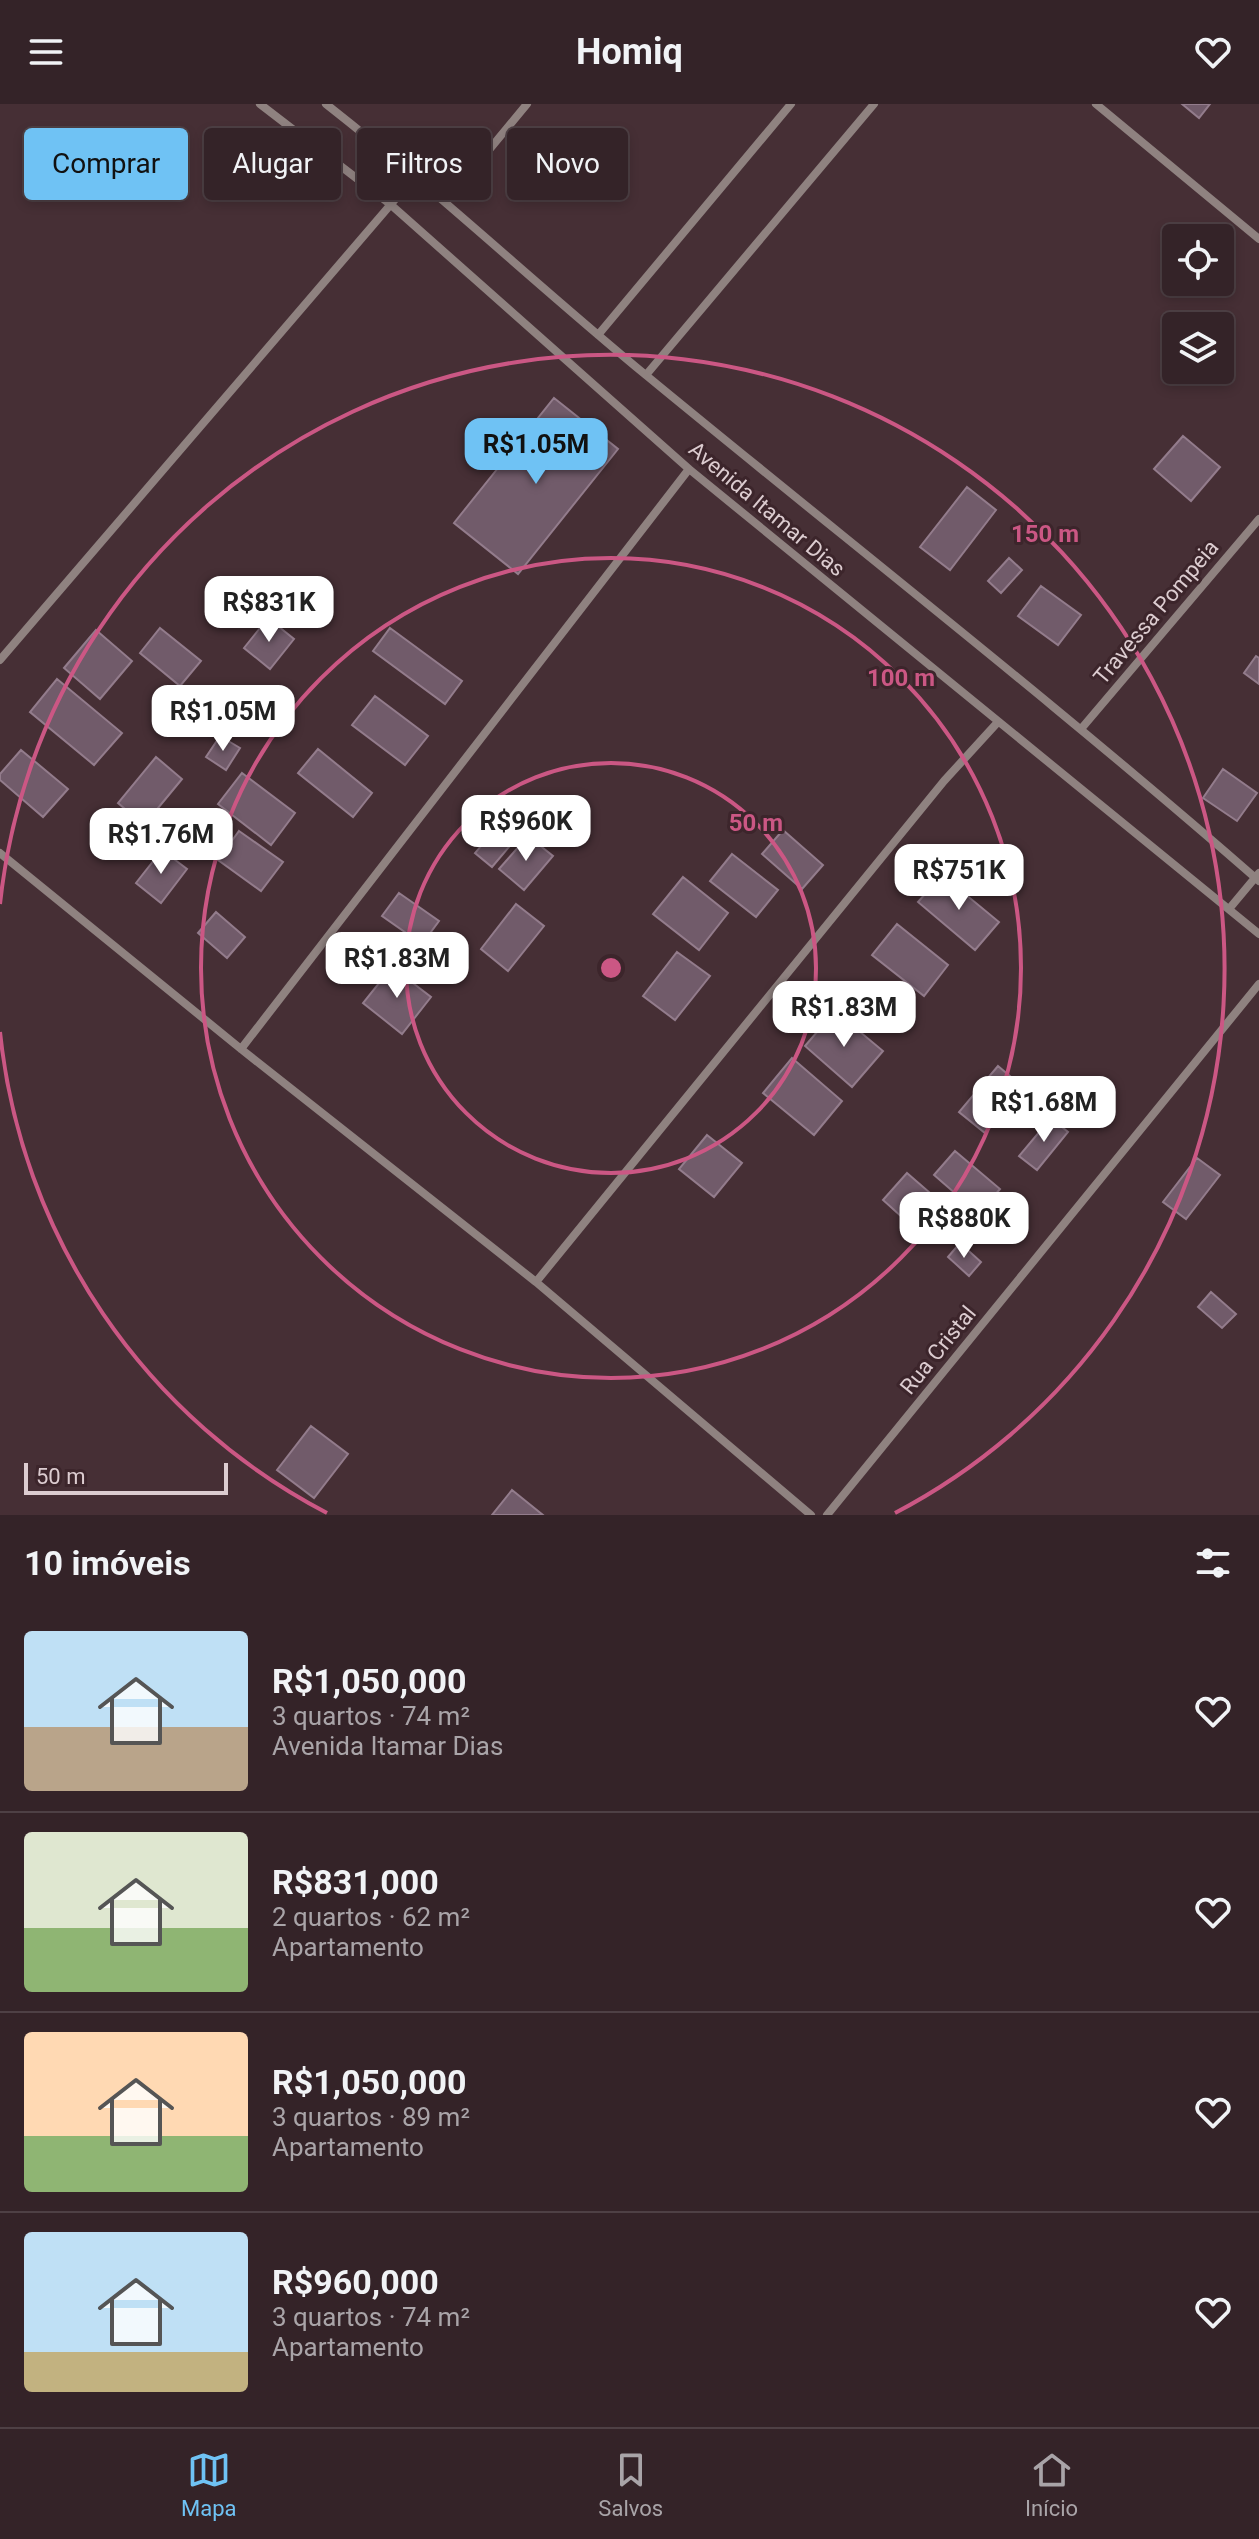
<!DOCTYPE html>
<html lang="pt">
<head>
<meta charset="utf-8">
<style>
	body { margin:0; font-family:Roboto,sans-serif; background:#3f2f34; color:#f1f3f6; height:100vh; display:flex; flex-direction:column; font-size:30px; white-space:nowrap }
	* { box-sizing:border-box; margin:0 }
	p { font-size:26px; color:#a9a4a8 }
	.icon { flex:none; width:44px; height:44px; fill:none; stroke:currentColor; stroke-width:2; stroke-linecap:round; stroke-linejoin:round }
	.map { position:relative; height:1411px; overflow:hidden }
	.drawer { display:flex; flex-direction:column; background:#342328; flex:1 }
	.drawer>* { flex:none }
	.banner { position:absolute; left:24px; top:24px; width:800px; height:72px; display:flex; gap:16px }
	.controls { position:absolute; left:1162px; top:120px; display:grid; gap:16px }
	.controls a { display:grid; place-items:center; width:72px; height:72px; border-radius:8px; background:#342328; box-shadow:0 4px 12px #0003,0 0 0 2px #4e4045; font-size:40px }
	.scale { position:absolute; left:24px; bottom:20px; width:204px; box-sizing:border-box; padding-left:8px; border:4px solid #dcccd0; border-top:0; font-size:22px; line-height:28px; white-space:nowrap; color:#dcccd0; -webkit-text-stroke:6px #3c252b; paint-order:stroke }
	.price { position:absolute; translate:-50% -68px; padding:0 18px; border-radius:16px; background:#fff; color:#222; font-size:26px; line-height:52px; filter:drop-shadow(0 2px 4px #0008) }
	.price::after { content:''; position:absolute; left:50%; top:48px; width:24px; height:18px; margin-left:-12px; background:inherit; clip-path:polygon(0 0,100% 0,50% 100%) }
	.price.current { background:#6fc2f4; color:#111 }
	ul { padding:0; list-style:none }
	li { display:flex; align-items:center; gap:24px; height:200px; padding:0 24px }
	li+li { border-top:2px solid #4e4045 }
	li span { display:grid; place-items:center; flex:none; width:224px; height:160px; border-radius:8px; color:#555 }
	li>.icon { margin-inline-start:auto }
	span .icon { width:96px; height:96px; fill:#fffc; stroke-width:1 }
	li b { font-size:34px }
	h2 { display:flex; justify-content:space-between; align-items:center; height:96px; padding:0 24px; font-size:34px }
	.tag { padding:0 28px; border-radius:8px; background:#342328; box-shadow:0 4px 12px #0003,0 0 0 2px #4e4045; font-size:28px; line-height:72px }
	.tag.current { background:#6fc2f4; color:#111 }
	header { display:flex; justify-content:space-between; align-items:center; height:104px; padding:0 24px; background:#342328; font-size:36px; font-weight:700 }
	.tabs { display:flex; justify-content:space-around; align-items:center; height:112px; border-top:2px solid #4e4045; background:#342328; font-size:22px; color:#a9a4a8 }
	.tabs a { display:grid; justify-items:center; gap:4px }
	.tabs .current { color:#6fc2f4 }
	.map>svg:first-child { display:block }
	.building { fill:#715b6a; stroke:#937c8c; stroke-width:2 }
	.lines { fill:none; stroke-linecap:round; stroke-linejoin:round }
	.street { stroke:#8f8280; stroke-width:8 }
	.ring { fill:none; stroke:#cb5784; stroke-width:4 }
	.labels { text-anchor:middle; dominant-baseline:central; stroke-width:6; stroke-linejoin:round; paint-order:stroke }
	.street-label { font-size:22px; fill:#dcccd0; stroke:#3c252b }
	.centre { fill:#cb5784; stroke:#3c252b; stroke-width:4 }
	.ring-label { font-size:24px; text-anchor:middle; font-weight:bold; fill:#cb5784; stroke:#3c252b; stroke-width:6; stroke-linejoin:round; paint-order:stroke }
</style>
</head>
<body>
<header><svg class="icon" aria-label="menu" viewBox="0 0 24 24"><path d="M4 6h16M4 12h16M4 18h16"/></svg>Homiq<svg class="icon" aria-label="heart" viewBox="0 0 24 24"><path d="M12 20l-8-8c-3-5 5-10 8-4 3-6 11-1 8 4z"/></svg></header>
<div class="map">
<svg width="1259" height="1411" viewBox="0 0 1259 1411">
	<rect width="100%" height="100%" fill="#462f35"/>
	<!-- building -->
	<path class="building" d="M1182,0H1210L1199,14Z
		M554,294L618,345L518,470L454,419Z
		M1183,332L1220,363L1191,397L1154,365Z
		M967,383L996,406L950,466L920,443Z
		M1009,454L1022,466L1001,489L988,477Z
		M1041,482L1081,511L1058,541L1018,512Z
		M268,514L294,535L270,565L244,544Z
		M160,524L201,557L180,582L140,549Z
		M390,524L462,577L445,600L373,547Z
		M96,526L132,557L100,595L64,564Z
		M1256,552L1259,554V580L1244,569Z
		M57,575L122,629L94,661L30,608Z
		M375,592L428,632L405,661L352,621Z
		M220,632L240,644L226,666L206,653Z
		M318,645L372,689L353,713L298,669Z
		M21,646L68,685L43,713L0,676V670Z
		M156,653L182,675L144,721L118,699Z
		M1223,665L1257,689L1237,717L1203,694Z
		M242,669L295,709L271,741L218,700Z
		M503,716L520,730L492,763L475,749Z
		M783,726L823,761L802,785L762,750Z
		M239,727L283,758L261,787L218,756Z
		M528,732L553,752L524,786L499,765Z
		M162,746L187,765L161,799L136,779Z
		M732,750L778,786L756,813L710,777Z
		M942,771L999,818L975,846L918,798Z
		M683,773L728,809L699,846L653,810Z
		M399,789L439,817L422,840L382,812Z
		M516,800L544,822L508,867L481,845Z
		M216,808L245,833L227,854L198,829Z
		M897,820L948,861L924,892L872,851Z
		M677,848L710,872L675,916L643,892Z
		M392,863L431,893L402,930L363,899Z
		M835,907L883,947L852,983L805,942Z
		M792,954L842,997L814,1031L763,989Z
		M998,962L1024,984L985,1029L959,1008Z
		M1051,1014L1068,1028L1037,1066L1019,1052Z
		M707,1031L742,1059L714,1093L679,1065Z
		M955,1047L1000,1085L979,1110L934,1071Z
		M1197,1054L1220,1071L1186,1115L1163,1098Z
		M907,1069L937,1095L913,1123L883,1096Z
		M960,1139L981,1158L969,1172L948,1153Z
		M1211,1188L1236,1210L1222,1224L1198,1203Z
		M311,1322L348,1350L314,1394L277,1366Z
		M512,1386L543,1411H492Z"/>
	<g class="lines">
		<!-- street -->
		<path class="street" d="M260,0L390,100L689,365L1259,830
			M326,0C437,87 539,183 647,272C851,440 1060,603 1259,777
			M1096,0L1259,135
			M446,98L527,0
			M598,231L791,0
			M646,271L874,0
			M0,556L416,71
			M1081,625L1259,415
			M0,749L241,945L536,1178L811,1411
			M1229,805L1259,769
			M241,945L689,365
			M536,1178L944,677L997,619
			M827,1411L1259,880"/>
	</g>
	<!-- distance rings -->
	<g class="ring">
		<circle cx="611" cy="864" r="205"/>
		<circle cx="611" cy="864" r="410"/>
		<path d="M327 1409A614 614 0 0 1 0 928M0 800A614 614 0 1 1 895 1409"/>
	</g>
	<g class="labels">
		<!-- street labels -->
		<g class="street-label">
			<text transform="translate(767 405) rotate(40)">Avenida Itamar Dias</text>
			<text transform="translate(1156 508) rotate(-50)">Travessa Pompeia</text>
			<text transform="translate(938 1246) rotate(-51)">Rua Cristal</text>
		</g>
	</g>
	<circle cx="611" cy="864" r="12" class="centre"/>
	<g class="ring-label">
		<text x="1045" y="438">150 m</text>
		<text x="901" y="582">100 m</text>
		<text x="756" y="727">50 m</text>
	</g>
</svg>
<div class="controls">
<a><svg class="icon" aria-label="locate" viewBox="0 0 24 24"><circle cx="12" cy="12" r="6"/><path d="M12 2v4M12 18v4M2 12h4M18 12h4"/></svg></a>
<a><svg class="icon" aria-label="layers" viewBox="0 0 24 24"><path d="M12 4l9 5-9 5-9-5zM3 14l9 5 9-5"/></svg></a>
</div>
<div class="scale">50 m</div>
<b class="price current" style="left:536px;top:382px">R$1.05M</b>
<b class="price" style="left:269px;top:540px">R$831K</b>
<b class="price" style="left:223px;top:649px">R$1.05M</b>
<b class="price" style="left:526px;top:759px">R$960K</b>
<b class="price" style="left:161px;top:772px">R$1.76M</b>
<b class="price" style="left:959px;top:808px">R$751K</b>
<b class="price" style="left:397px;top:896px">R$1.83M</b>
<b class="price" style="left:844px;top:945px">R$1.83M</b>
<b class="price" style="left:1044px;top:1040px">R$1.68M</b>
<b class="price" style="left:964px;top:1156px">R$880K</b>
<div class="banner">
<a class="tag current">Comprar</a>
<a class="tag">Alugar</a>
<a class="tag">Filtros</a>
<a class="tag">Novo</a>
</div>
</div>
<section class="drawer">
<h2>10 imóveis<svg class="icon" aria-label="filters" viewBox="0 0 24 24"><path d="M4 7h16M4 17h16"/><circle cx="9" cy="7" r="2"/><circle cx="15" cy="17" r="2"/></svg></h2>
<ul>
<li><span style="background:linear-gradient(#bfe0f5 60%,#b9a48a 0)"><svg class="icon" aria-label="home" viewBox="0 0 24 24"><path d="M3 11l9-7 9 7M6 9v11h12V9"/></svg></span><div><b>R$1,050,000</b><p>3 quartos · 74 m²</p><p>Avenida Itamar Dias</p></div><svg class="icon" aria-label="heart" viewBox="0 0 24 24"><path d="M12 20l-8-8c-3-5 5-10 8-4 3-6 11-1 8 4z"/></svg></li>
<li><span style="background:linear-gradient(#dfe7d0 60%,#8fb573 0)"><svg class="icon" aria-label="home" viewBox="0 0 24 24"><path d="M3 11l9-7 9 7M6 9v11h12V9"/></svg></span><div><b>R$831,000</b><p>2 quartos · 62 m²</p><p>Apartamento</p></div><svg class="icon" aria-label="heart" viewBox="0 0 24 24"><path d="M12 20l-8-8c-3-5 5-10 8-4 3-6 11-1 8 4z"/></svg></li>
<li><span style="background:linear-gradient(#ffd9b3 65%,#8fb573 0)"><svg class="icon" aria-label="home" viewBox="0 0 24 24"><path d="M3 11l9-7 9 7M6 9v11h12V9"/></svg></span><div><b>R$1,050,000</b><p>3 quartos · 89 m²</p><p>Apartamento</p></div><svg class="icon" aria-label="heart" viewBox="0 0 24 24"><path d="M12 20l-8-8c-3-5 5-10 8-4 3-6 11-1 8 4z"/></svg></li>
<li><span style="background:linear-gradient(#bfe0f5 75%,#c2b280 0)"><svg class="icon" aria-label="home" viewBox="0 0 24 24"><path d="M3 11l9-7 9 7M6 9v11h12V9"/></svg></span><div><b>R$960,000</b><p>3 quartos · 74 m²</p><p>Apartamento</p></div><svg class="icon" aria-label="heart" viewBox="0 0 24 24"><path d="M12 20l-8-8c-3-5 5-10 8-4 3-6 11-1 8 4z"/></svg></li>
</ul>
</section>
<nav class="tabs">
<a class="current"><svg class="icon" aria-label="map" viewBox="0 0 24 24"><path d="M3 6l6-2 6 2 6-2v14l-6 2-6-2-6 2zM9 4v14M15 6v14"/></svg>Mapa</a>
<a><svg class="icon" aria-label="saved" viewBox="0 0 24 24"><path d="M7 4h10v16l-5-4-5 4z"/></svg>Salvos</a>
<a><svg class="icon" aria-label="home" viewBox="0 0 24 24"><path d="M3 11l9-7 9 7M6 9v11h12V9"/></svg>Início</a>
</nav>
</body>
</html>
